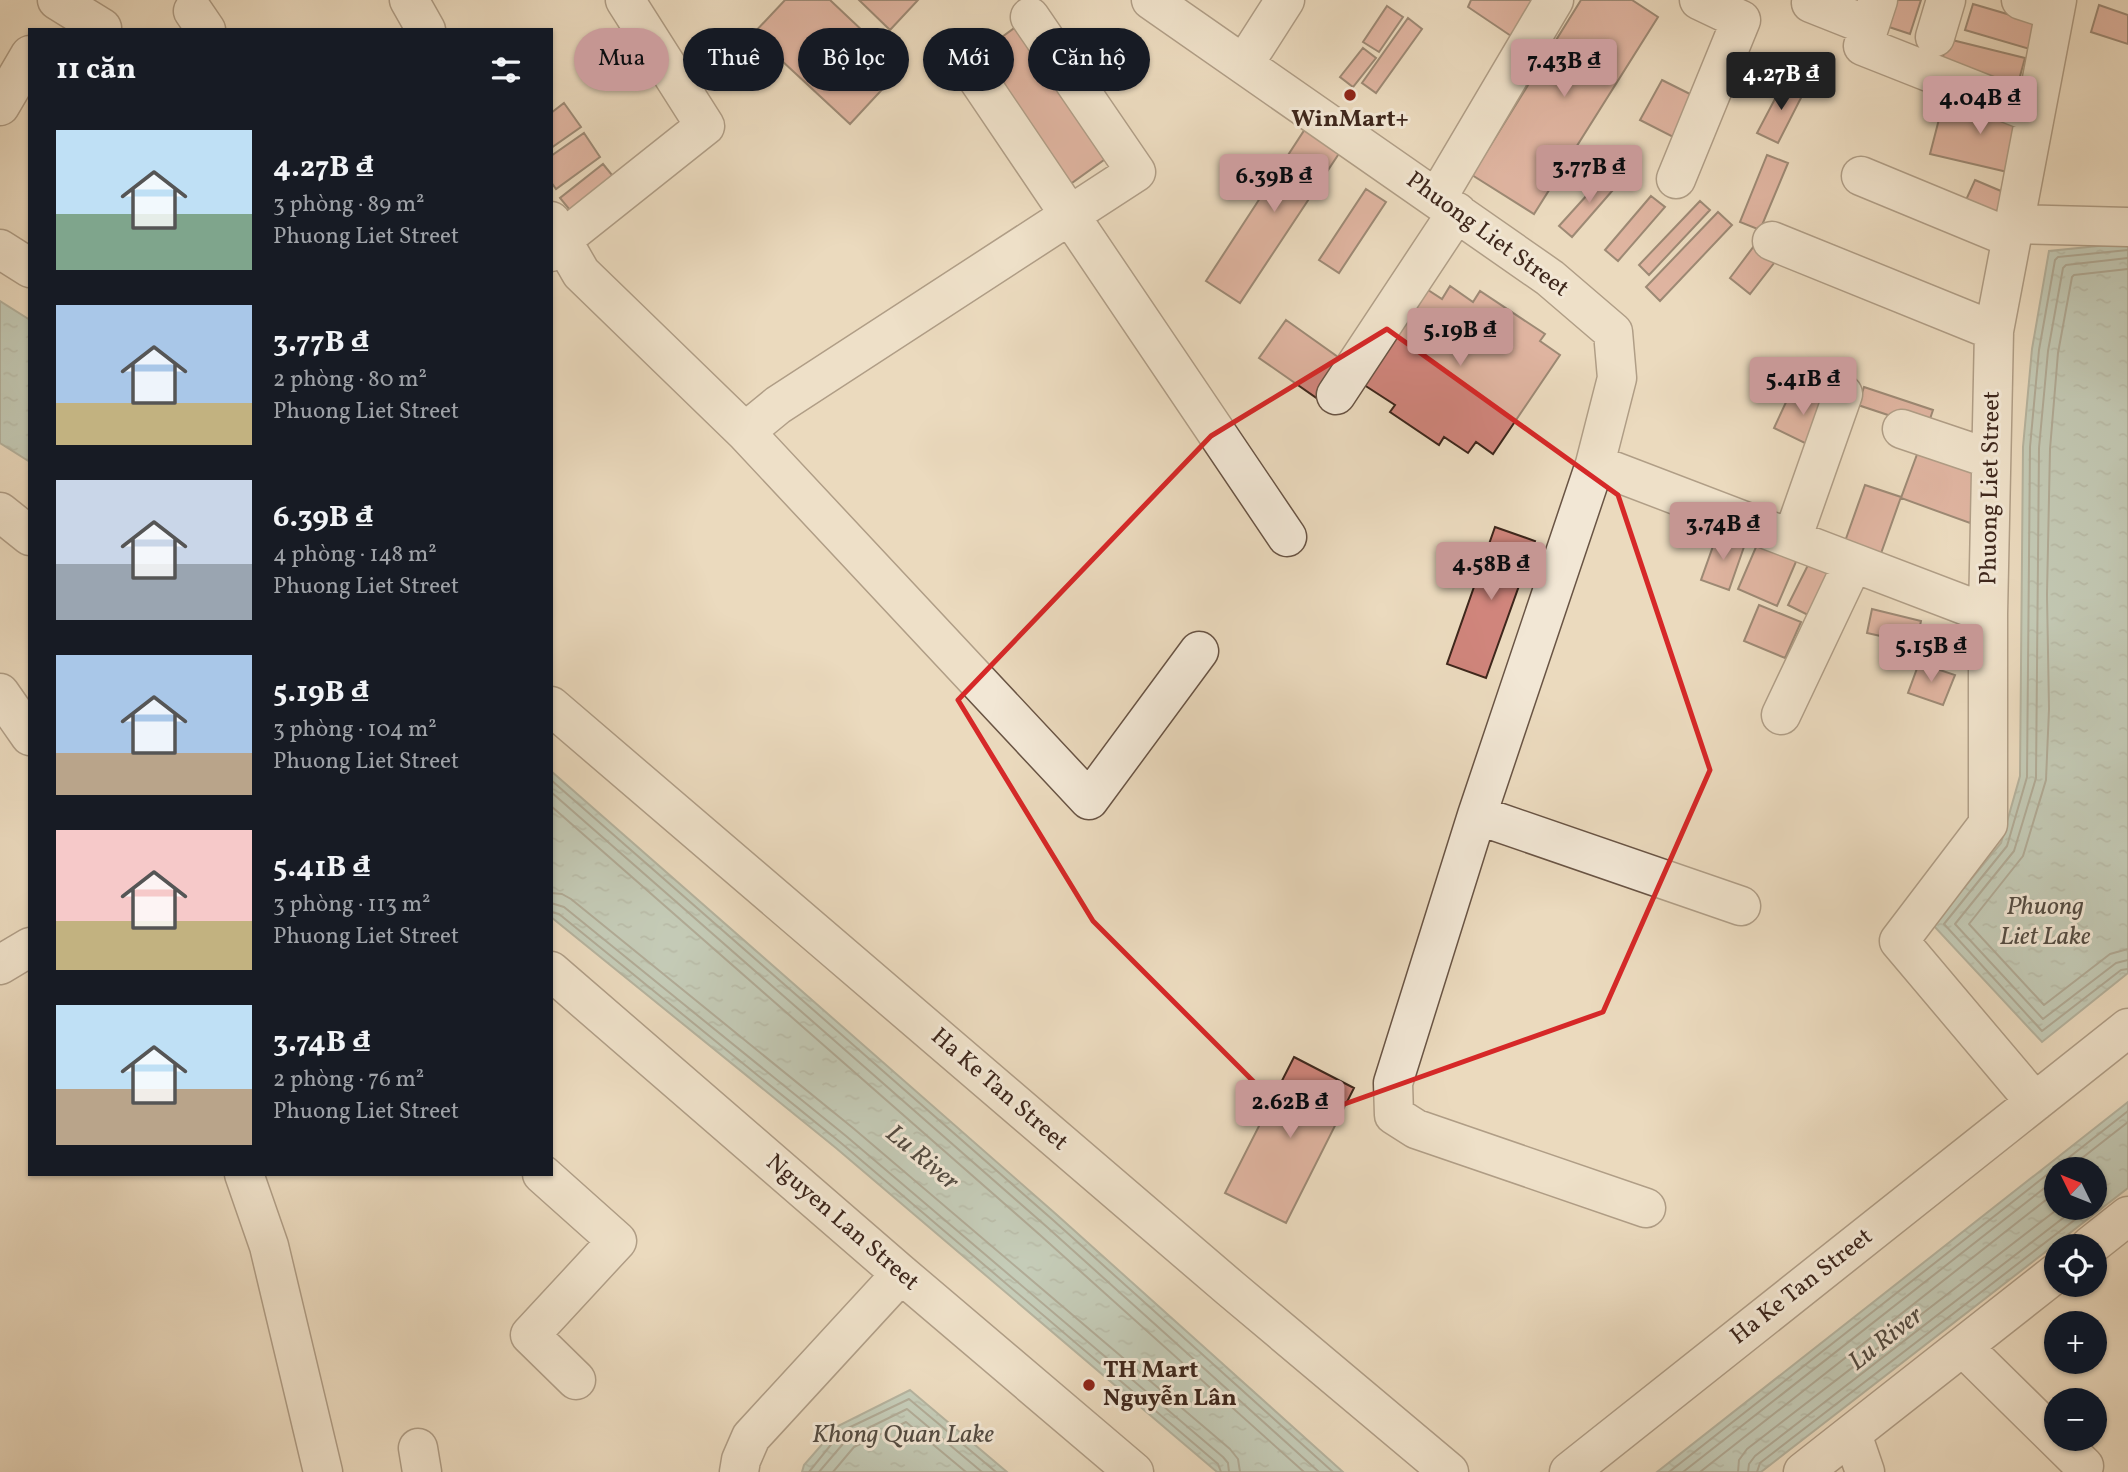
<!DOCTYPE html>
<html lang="vi">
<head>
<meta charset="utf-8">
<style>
	body { margin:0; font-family:Vollkorn,serif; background:#242831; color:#f1f3f6; height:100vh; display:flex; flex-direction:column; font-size:26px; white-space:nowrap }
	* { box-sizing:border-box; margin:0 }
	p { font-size:23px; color:#9ea1a6 }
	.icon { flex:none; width:38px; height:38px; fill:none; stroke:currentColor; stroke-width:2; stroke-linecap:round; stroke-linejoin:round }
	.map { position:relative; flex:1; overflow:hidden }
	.sheet { position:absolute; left:28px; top:28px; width:525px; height:1148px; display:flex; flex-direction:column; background:#171b24; border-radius:0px; box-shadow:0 2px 5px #0004 }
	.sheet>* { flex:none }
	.banner { position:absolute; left:574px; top:28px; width:665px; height:63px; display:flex; gap:14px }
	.needle { width:46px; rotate:313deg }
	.buttons { position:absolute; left:2044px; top:1157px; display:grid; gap:14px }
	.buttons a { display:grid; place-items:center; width:63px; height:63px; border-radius:50%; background:#171b24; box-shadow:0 2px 5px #0004; font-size:35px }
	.price { position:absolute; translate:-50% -60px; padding:0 16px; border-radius:7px; background:#c59692; color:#111; font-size:23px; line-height:46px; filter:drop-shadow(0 2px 4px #0008) }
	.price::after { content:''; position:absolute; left:50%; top:42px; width:21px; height:16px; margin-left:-10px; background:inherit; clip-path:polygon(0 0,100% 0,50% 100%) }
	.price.selected { background:#222; color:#fff }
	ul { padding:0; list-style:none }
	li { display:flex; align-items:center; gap:21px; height:175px; padding:0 28px }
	li span { display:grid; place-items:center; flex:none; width:196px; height:140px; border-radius:0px; color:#555 }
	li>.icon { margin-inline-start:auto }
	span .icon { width:84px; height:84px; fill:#fffc; stroke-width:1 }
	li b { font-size:30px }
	h2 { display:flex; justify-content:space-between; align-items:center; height:84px; padding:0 28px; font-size:30px }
	.pill { padding:0 24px; border-radius:32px; background:#171b24; box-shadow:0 2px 5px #0004; font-size:24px; line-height:63px }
	.pill.selected { background:#c59692; color:#111 }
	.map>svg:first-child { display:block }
	.water { fill:url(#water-ripples); stroke:#748076; stroke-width:2; fill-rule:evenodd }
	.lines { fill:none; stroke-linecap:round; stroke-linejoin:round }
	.shore { stroke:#6b7167; stroke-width:2 }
	.building { fill:#d0857c; stroke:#3e271c; stroke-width:2 }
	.minor-casing { stroke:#695444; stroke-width:41 }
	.minor { stroke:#f2e7d5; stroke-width:38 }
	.marked { fill:none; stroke:#d62828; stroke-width:5; stroke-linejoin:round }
	.poi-dot { fill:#8f2418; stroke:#f2e7d5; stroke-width:2.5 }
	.labels { text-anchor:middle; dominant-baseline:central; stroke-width:6; stroke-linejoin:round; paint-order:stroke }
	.poi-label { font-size:24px; font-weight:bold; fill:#3e271c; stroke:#f2e7d5 }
	.street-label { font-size:24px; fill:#3e271c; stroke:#f2e7d5 }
	.water-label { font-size:26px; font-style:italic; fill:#544c42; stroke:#f2e7d5 }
</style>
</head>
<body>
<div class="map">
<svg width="2128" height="1472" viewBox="0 0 2128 1472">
	<defs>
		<pattern id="water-ripples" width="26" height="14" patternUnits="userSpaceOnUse" patternTransform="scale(1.75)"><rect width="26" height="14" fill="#98bbb2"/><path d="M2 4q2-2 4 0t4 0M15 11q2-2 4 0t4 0" fill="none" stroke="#7d9890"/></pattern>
	</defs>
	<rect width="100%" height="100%" fill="#ebdabe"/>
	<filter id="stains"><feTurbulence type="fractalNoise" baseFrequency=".00286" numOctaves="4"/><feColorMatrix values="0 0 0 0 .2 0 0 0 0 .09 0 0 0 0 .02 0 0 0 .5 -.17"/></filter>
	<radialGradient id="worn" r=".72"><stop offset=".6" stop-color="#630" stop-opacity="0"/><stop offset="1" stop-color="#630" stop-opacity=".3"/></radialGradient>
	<!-- water -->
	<path class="water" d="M2128,243V973L2042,1042L1933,925L2001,843L2020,776L2023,447L2032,349L2049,251Z
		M0,301L30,320V462L0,443Z
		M551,771L1057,1215L1343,1472H1217L836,1148L551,917Z
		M2128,1102V1188L1761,1472H1657ZM2095,1169V1208H2056V1169Z
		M910,1390L1007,1472H802L804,1465L838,1426Z"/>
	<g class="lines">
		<!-- shore -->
		<path class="shore" d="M2128,250L2058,257L2055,260L2039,350L2030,447L2027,777L2007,846L1944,924L2042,1031L2121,970L2128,969
			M2128,258L2066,265L2063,268L2048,351L2039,448L2036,778L2014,851L1955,924L2043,1019L2116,963L2128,960
			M2128,269L2074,275L2072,277L2058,353L2050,449L2047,595L2049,709L2046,780L2023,856L1969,924L2044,1005L2110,954L2128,949
			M551,780L1053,1220L1333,1472
			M551,792L1047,1227L1319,1472
			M551,806L1040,1235L1304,1472
			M551,893L562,894L571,899L853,1128L1230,1449L1238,1459L1240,1472
			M551,903L564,907L846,1136L1223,1457L1228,1463L1229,1472
			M551,912L559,914L841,1143L1218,1464L1221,1472
			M2068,1169L2128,1122
			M809,1472L842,1431L909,1399L996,1472
			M819,1472L848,1438L907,1409L982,1472
			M833,1472L854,1447L906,1422L966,1472
			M1669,1472L2128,1111
			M1683,1472L2056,1179
			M1700,1472L2056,1192
			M1738,1472L1739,1460L1747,1449L2059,1208
			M1748,1472L1749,1464L1755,1456L2076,1208
			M1757,1472L1760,1463L2090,1208"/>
	</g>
	<!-- building -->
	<path class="building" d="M785,0H830L902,68L850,124L753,34Z
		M859,0H918L890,30Z
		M1471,0H1532L1543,7L1517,40L1468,7Z
		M1581,0H1632L1658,17L1534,214L1472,175Z
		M1888,0H1921L1910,34L1880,24Z
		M1973,4L2048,26L2040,52L1965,30Z
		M2099,5L2128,15V44L2091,32Z
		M1387,6L1403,17L1379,52L1363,42Z
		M1408,18L1422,29L1376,93L1362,83Z
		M1021,23L1115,152L1069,185L976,56Z
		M1948,39L2025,58L2017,87L1940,67Z
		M1363,48L1376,58L1353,87L1340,77Z
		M1662,80L1704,101L1683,142L1640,120Z
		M1785,80L1805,90L1778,143L1757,133Z
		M1945,96L2029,119L2016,174L1930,154Z
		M564,103L581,127L551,148V113Z
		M1307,126L1342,149L1240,303L1206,281Z
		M584,133L600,157L556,189L551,182V156Z
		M1767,155L1788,163L1760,230L1740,222Z
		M603,164L621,186L578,220L560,198Z
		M1607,173L1619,183L1572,237L1559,226Z
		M1975,180L2008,194L2005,222L1961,211Z
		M1366,189L1386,202L1339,273L1319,260Z
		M1651,196L1665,207L1618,261L1605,250Z
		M1700,201L1710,210L1649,275L1639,265Z
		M1718,212L1732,225L1660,301L1646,287Z
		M1757,242L1778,258L1750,294L1730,278Z
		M1422,286L1442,299L1450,286L1473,302L1480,291L1545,334L1540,341L1560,355L1493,454L1476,442L1468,453L1444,437L1439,445L1390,412L1395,405L1358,381Z
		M1286,320L1345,362L1318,399L1259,358Z
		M1793,387L1833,406L1813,447L1774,428Z
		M1864,387L1933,410L1927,428L1858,405Z
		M1919,449L1988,475L1970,523L1901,498Z
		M1865,485L1901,497L1879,559L1843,547Z
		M1495,527L1535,541L1486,678L1447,664Z
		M1717,535L1745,544L1729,590L1701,580Z
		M1759,540L1798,557L1777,606L1738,589Z
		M1809,563L1844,580L1822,622L1788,605Z
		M1759,605L1801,622L1785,658L1744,641Z
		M1872,609L1921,621L1916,644L1867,633Z
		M1919,663L1955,675L1943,705L1908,693Z
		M1294,1057L1354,1088L1286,1223L1225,1193Z"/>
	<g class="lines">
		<defs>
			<path id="minor" d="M57,0L102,28
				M409,0L426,30
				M1151,0L1550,278L1613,332L1617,378L1595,464L1477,815L1393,1083L1394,1115L1416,1129L1646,1208
				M1812,0L1811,3L1869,26
				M1878,0L1863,46L2035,114
				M2021,0L2055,11
				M193,11L206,30
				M1935,37L1946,0
				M967,63L1287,537
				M1244,64L1285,0
				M0,106L30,55
				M1861,176L2011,238
				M1676,179L1741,20L1699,0
				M1437,198L1554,0
				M551,221L581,273L745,432L1089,800L1199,651
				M2013,224L2128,227
				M1772,241L1994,331
				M0,249L30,268
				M551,252L563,239L705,126L625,0
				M1336,395L1457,212
				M1902,429L1991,459
				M745,432L778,405L1136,172L1030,17
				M1595,464L1988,614
				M0,512L30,536
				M1792,539L1843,394
				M0,693L30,736
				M551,706L1230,1288L1449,1472
				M1781,715L1853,563
				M1477,815L1741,906
				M0,965L30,947
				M551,971L901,1274L1134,1472
				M2035,1102L1899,941L1988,824V614L1994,331L2057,0
				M244,1174L269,1246L323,1472
				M542,1174L617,1241L530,1335L576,1380
				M2090,1246L2128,1216
				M1963,1347L2084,1466
				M1852,1434L1865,1472
				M418,1448L422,1472
				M739,1472L741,1460L751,1437L901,1274
				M1569,1472L2128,1028
				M1803,1472L2056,1273"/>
		</defs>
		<!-- minor casing -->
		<use href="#minor" class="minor-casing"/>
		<!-- minor -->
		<use href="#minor" class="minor"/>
	</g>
	<!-- marked area -->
	<path d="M0 0H2128V1472H0ZM1387,329L1618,495L1710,770L1603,1012L1294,1122L1093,921L958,700L1211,436Z" fill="#ebdabe" fill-opacity=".55" fill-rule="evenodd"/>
	<path class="marked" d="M1387,329L1618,495L1710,770L1603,1012L1294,1122L1093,921L958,700L1211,436Z"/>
	<!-- markers -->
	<g class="poi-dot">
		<circle cx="1350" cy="95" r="7"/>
		<circle cx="1089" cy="1385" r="7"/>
	</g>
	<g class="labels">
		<!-- poi labels -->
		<g class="poi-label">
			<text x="1350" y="120">WinMart+</text>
			<text x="1103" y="1371" text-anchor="start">TH Mart<tspan x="1103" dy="28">Nguyễn Lân</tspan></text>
		</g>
		<!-- street labels -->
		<g class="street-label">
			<text transform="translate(1487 235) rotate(36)">Phuong Liet Street</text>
			<text transform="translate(1991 488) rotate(-89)">Phuong Liet Street</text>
			<text transform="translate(999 1090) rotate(41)">Ha Ke Tan Street</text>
			<text transform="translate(842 1223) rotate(41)">Nguyen Lan Street</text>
			<text transform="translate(1802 1287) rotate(-38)">Ha Ke Tan Street</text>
		</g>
		<!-- water labels -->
		<g class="water-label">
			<text x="2045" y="907">Phuong<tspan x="2045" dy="30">Liet Lake</tspan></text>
			<text transform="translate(922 1158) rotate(40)">Lu River</text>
			<text transform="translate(1886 1339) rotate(-38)">Lu River</text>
			<text x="903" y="1435">Khong Quan Lake</text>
		</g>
	</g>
	<rect width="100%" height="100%" filter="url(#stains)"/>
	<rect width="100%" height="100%" fill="url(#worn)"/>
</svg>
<div class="buttons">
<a><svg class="needle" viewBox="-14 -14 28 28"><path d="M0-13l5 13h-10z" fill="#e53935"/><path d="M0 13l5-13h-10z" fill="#9ea1a6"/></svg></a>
<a><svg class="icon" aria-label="locate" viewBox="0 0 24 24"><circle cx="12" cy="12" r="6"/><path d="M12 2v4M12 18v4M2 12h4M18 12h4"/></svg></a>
<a>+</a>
<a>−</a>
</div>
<b class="price" style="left:1564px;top:99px">7.43B ₫</b>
<b class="price selected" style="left:1781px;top:112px">4.27B ₫</b>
<b class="price" style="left:1980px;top:136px">4.04B ₫</b>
<b class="price" style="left:1589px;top:205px">3.77B ₫</b>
<b class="price" style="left:1274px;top:214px">6.39B ₫</b>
<b class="price" style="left:1460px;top:368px">5.19B ₫</b>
<b class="price" style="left:1803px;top:417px">5.41B ₫</b>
<b class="price" style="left:1723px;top:562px">3.74B ₫</b>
<b class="price" style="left:1491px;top:602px">4.58B ₫</b>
<b class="price" style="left:1931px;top:684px">5.15B ₫</b>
<b class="price" style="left:1290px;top:1140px">2.62B ₫</b>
<div class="banner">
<a class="pill selected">Mua</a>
<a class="pill">Thuê</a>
<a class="pill">Bộ lọc</a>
<a class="pill">Mới</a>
<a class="pill">Căn hộ</a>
</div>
<section class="sheet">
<h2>11 căn<svg class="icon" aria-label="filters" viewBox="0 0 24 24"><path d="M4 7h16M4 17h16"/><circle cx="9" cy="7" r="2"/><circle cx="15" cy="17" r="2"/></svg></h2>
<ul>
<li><span style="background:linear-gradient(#bfe0f5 60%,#7fa58c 0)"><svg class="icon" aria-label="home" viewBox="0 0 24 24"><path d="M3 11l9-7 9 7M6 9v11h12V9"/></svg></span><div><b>4.27B ₫</b><p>3 phòng · 89 m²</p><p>Phuong Liet Street</p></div></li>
<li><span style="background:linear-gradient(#a9c7e8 70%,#c2b280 0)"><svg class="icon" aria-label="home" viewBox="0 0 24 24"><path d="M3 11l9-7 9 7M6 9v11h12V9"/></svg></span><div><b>3.77B ₫</b><p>2 phòng · 80 m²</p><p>Phuong Liet Street</p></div></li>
<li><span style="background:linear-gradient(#c9d6e8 60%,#9aa5b1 0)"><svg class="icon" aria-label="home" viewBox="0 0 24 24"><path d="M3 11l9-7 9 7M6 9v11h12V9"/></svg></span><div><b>6.39B ₫</b><p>4 phòng · 148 m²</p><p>Phuong Liet Street</p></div></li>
<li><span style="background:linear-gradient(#a9c7e8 70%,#b9a48a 0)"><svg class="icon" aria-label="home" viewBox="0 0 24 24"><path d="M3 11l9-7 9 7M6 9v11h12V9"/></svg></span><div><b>5.19B ₫</b><p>3 phòng · 104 m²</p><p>Phuong Liet Street</p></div></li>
<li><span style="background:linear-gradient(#f6c9c9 65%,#c2b280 0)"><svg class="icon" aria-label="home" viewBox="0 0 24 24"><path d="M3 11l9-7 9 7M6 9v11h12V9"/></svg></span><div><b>5.41B ₫</b><p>3 phòng · 113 m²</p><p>Phuong Liet Street</p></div></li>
<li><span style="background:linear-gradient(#bfe0f5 60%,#b9a48a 0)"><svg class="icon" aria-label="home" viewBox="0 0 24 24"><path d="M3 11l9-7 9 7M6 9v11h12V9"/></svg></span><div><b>3.74B ₫</b><p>2 phòng · 76 m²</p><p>Phuong Liet Street</p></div></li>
</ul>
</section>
</div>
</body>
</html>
